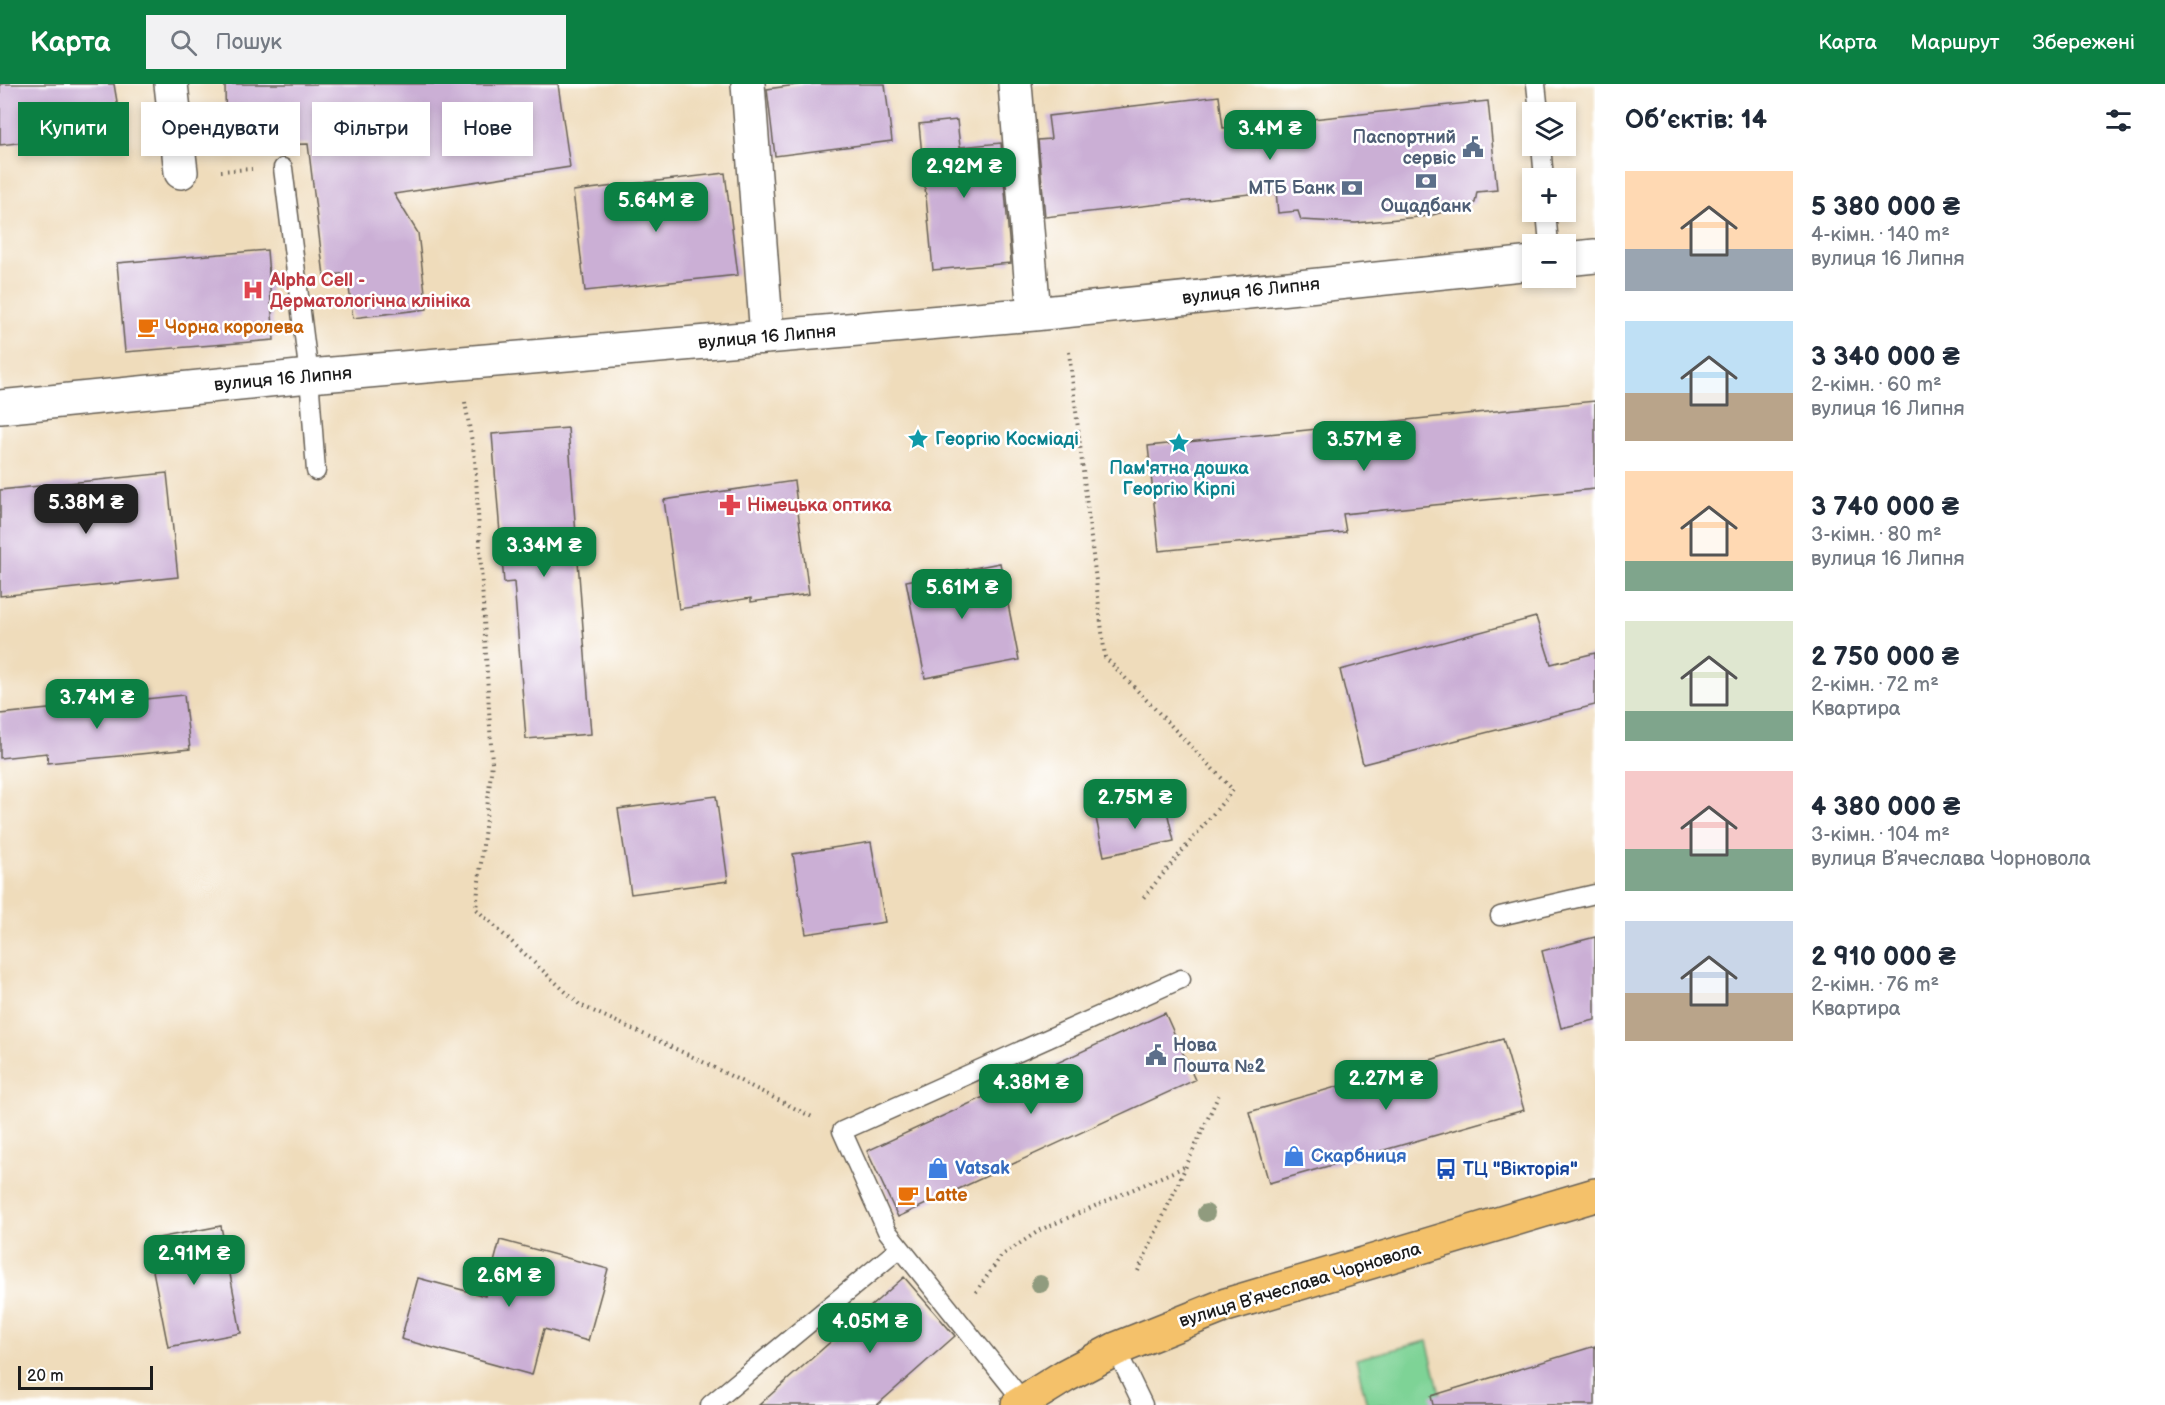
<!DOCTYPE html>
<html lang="uk">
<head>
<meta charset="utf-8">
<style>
	body { margin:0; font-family:"Balsamiq Sans",sans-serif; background:#f2f2f3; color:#1f2937; height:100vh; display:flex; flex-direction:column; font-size:22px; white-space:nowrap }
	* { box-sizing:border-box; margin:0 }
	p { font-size:20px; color:#747a83 }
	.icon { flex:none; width:33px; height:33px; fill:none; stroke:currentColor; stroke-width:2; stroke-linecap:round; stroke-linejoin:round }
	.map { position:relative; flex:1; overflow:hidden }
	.panel { display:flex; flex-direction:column; background:#fff; width:570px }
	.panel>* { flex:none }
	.guide { position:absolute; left:18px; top:18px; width:570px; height:54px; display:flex; gap:12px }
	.buttons { position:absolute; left:1522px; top:18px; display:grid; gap:12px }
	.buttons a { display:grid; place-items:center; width:54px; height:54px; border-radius:0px; background:#fff; box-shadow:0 3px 9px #0003; font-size:30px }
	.scale { position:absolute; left:18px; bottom:15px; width:135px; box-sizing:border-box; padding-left:6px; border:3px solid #1c1c1c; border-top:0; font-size:16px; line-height:21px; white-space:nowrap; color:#1c1c1c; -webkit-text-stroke:4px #fff; paint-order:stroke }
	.price { position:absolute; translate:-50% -51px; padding:0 14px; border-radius:12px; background:#0b8043; color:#fff; font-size:20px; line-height:39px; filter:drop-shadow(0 2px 3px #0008) }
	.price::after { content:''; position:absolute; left:50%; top:36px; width:18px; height:14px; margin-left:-9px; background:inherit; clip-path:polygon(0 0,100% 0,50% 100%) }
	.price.current { background:#222; color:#fff }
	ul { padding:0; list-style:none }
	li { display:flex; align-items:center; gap:18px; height:150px; padding:0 30px }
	li span { display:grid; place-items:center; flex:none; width:168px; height:120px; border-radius:0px; color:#555 }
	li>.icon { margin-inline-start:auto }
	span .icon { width:72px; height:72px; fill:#fffc; stroke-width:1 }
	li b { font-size:26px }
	h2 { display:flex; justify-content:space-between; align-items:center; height:72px; padding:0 30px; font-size:26px }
	.chip { padding:0 21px; border-radius:0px; background:#fff; box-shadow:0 3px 9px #0003; font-size:21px; line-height:54px }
	.chip.current { background:#0b8043; color:#fff }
	header { display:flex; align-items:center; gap:36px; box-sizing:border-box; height:84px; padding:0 30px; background:#0b8043; color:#fff }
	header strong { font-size:28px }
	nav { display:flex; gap:33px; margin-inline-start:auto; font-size:21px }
	.search { width:420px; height:54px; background:#f2f2f3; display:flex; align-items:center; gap:15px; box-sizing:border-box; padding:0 21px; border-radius:0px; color:#747a83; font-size:22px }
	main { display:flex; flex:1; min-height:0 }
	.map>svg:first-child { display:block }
	.green { fill:#7ed396; stroke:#4d7859; stroke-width:1.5 }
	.building { fill:#cbafd5 }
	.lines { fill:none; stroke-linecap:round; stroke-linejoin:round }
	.lane-casing { stroke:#665f54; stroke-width:21 }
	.street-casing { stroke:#665f54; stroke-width:36 }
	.primary-casing { stroke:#665f54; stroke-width:36 }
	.path { stroke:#665f54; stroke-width:4; stroke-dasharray:1.5 4.5; stroke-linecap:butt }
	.lane { stroke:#fff; stroke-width:18 }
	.street { stroke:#fff; stroke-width:33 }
	.primary { stroke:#f4c16a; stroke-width:33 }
	.tree { fill:#909b7e }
	.labels { text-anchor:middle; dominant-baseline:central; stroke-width:5; stroke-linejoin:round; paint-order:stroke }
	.service-label { font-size:18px; font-weight:bold; fill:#4e5e75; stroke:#fff; text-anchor:end }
	.health-label { font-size:18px; font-weight:bold; fill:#be3a42; stroke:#fff; text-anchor:start }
	.street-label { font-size:18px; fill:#1c1c1c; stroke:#fff }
	.food-label { font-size:18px; font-weight:bold; fill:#c56008; stroke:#fff; text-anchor:start }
	.culture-label { font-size:18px; font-weight:bold; fill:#0d838f; stroke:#fff; text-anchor:start }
	.shop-label { font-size:18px; font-weight:bold; fill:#366cbe; stroke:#fff; text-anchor:start }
	.transit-label { font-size:18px; font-weight:bold; fill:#164399; stroke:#fff; text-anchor:start }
</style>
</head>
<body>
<header>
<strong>Карта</strong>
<div class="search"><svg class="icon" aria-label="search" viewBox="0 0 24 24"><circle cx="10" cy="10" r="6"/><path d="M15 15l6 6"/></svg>Пошук</div>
<nav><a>Карта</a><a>Маршрут</a><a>Збережені</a></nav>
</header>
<main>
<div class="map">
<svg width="1595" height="1321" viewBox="0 0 1595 1321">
	<rect width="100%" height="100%" fill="#fff"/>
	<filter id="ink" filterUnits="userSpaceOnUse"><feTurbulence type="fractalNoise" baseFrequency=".0167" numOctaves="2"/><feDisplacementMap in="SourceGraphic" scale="12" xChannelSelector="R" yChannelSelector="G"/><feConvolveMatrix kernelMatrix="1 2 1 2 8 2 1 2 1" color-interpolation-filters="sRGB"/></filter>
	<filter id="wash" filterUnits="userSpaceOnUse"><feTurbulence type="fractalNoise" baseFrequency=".008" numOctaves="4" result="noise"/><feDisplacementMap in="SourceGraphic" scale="24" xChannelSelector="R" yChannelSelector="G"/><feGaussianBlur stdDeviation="1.35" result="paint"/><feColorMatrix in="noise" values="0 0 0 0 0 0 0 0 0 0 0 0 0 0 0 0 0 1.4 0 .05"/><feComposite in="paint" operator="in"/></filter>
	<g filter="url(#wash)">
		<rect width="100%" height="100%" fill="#efdcbb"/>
		<!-- green -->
		<path class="green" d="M1427,1257L1443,1321H1367L1356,1275Z"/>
		<g id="blocks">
			<!-- building -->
			<path class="building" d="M0,0H114L122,47L0,61Z
				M225,0H558L570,83L394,110L418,149L427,225L353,234L347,189L324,192L308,60L226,62Z
				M804,0H885L892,57L775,72L767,5Z
				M1219,12L1223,44L1488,17L1497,106L1477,108L1475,119L1429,132L1356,139L1301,136L1298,127L1278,129L1276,107L1045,133L1038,56L1051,55L1048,32Z
				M957,36L960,63L1001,59L1011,179L933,186L919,40Z
				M725,89L738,191L585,207L573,107Z
				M267,166L274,256L125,268L117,179Z
				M1595,317V405L1343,430L1346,448L1159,467L1148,362Z
				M568,344L591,650L526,655L514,498L504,499L492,350Z
				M167,389L178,493L0,512V406Z
				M794,397L809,510L751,518V514L679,525L664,416Z
				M1000,479L1019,576L925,594L906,497Z
				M1536,533L1551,580L1595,569V621L1363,680L1340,586Z
				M184,611L190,665L48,679L47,669L0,674V630Z
				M716,712L728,797L631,810L618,725Z
				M1165,719L1174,757L1104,772L1096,734Z
				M871,758L885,838L806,850L793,770Z
				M1595,853V936L1561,944L1542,867Z
				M1165,929L1195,996L898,1133L867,1067Z
				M1503,955L1524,1026L1269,1099L1249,1028Z
				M221,1142L241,1249L168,1263L147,1156Z
				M500,1156L608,1185L588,1257L544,1245L532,1291L401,1255L418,1194L485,1212Z
				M904,1193L955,1252L877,1321H759Z
				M1595,1262V1321H1433L1431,1312Z"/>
		</g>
	</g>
	<g filter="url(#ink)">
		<use href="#blocks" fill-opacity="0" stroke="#665f54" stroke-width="1.5"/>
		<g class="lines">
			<defs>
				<path id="lane" d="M1536,0L1539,28
					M1541,62L1544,94
					M283,84L309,292L316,387
					M1546,128L1549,160
					M1500,832L1595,810
					M1116,1265L1143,1321
					M1023,1317L887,1147L842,1047L1181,895
					M710,1321L900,1164"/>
				<path id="street" d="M171,0L181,88
					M748,0L767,253
					M1015,0L1034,230
					M1566,175L1595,172
					M0,323L309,292L1034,230L1533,179"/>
				<path id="primary" d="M1018,1321L1065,1292L1116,1265L1226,1221L1595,1111"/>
			</defs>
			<!-- lane casing -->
			<use href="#lane" class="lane-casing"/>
			<!-- street casing -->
			<use href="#street" class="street-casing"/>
			<!-- primary casing -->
			<use href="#primary" class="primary-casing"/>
			<!-- path -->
			<path class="path" d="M221,87L252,85
				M1069,268L1105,573L1233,706L1143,814
				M465,318L475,375L492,679L476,825L580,921L691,972L814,1034
				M1138,1187L1220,1008
				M976,1208L1001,1172L1040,1146L1184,1083"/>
			<!-- lane -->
			<use href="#lane" class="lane"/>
			<!-- street -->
			<use href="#street" class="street"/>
			<!-- primary -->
			<use href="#primary" class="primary"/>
		</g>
		<!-- trees -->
		<g class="tree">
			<circle cx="1206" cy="1129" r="9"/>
			<circle cx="1040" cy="1200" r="9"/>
		</g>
	</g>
	<!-- icons -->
	<defs>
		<symbol id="civic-bare" viewBox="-9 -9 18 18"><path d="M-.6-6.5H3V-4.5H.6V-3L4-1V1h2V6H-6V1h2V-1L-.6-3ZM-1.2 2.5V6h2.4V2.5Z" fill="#5c6f8a" stroke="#fff" stroke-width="2.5" paint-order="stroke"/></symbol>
		<symbol id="bank-bare" viewBox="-9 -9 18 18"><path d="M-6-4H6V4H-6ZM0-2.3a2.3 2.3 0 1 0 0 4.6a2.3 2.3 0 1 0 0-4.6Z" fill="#5c6f8a" stroke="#fff" stroke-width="2.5" paint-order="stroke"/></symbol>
		<symbol id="hospital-bare" viewBox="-9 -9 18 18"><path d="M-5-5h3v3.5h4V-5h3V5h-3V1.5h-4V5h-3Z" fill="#e0444e" stroke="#fff" stroke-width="2.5" paint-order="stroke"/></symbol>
		<symbol id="cafe-bare" viewBox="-9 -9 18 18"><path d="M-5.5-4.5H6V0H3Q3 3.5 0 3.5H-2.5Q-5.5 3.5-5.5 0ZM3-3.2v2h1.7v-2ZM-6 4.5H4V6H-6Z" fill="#e8710a" stroke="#fff" stroke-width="2.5" paint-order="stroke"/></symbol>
		<symbol id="sight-bare" viewBox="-9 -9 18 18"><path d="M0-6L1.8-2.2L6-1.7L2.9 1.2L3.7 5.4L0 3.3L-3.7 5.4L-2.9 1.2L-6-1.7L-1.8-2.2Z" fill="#0f9aa8" stroke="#fff" stroke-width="2.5" paint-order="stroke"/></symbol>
		<symbol id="pharmacy-bare" viewBox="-9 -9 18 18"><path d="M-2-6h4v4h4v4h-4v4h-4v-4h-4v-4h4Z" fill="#e0444e" stroke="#fff" stroke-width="2.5" paint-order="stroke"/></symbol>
		<symbol id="shop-bare" viewBox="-9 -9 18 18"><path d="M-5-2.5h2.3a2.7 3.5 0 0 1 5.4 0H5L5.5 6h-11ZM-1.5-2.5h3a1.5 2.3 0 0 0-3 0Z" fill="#3f7fe0" stroke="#fff" stroke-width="2.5" paint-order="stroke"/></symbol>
		<symbol id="bus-bare" viewBox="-9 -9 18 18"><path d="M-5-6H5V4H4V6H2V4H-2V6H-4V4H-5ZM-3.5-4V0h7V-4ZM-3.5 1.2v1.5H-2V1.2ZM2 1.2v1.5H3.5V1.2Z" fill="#1a4fb4" stroke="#fff" stroke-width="2.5" paint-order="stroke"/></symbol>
	</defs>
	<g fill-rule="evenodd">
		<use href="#civic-bare" x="1458" y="48" width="30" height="30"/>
		<use href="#bank-bare" x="1411" y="82" width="30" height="30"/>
		<use href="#bank-bare" x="1337" y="89" width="30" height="30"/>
		<use href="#hospital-bare" x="238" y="191" width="30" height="30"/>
		<use href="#cafe-bare" x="133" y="228" width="30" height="30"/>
		<use href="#sight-bare" x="903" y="340" width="30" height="30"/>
		<use href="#sight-bare" x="1164" y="344" width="30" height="30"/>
		<use href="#pharmacy-bare" x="715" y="406" width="30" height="30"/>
		<use href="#civic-bare" x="1141" y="956" width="30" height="30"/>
		<use href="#shop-bare" x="1279" y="1057" width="30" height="30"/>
		<use href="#shop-bare" x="923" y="1069" width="30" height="30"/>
		<use href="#bus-bare" x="1431" y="1070" width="30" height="30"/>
		<use href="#cafe-bare" x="893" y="1096" width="30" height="30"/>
	</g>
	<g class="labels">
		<!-- service labels -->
		<g class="service-label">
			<text x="1456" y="53">Паспортний<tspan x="1456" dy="21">сервіс</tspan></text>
			<text x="1335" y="104">МТБ Банк</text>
			<text x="1426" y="122" text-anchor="middle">Ощадбанк</text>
			<text x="1173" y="961" text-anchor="start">Нова<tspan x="1173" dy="21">Пошта №2</tspan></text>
		</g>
		<!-- health labels -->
		<g class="health-label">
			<text x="270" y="196">Alpha Cell -<tspan x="270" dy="21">Дерматологічна клініка</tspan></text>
			<text x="747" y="421">Німецька оптика</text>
		</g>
		<!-- street labels -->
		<g class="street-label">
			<text transform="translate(1251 207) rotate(-6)">вулиця 16 Липня</text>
			<text transform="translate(767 253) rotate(-5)">вулиця 16 Липня</text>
			<text transform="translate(283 295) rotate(-5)">вулиця 16 Липня</text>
			<text transform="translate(1300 1201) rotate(-17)">вулиця Вʼячеслава Чорновола</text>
		</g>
		<!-- food labels -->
		<g class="food-label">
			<text x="165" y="243">Чорна королева</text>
			<text x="925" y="1111">Latte</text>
		</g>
		<!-- culture labels -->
		<g class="culture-label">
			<text x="935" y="355">Георгію Косміаді</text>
			<text x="1179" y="384" text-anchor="middle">Пам'ятна дошка<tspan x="1179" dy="21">Георгію Кірпі</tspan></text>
		</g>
		<!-- shop labels -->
		<g class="shop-label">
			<text x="1311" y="1072">Скарбниця</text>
			<text x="955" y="1084">Vatsak</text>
		</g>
		<!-- transit labels -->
		<g class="transit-label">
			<text x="1463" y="1085">ТЦ "Вікторія"</text>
		</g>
	</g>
</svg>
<div class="buttons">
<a><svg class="icon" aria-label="layers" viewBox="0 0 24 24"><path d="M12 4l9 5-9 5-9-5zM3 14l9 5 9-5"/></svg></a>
<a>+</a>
<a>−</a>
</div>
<div class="scale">20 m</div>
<b class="price" style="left:1270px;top:77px">3.4M ₴</b>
<b class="price" style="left:964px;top:115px">2.92M ₴</b>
<b class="price" style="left:656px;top:149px">5.64M ₴</b>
<b class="price" style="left:1364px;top:388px">3.57M ₴</b>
<b class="price current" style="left:86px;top:451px">5.38M ₴</b>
<b class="price" style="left:544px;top:494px">3.34M ₴</b>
<b class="price" style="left:962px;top:536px">5.61M ₴</b>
<b class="price" style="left:97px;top:646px">3.74M ₴</b>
<b class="price" style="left:1135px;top:746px">2.75M ₴</b>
<b class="price" style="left:1386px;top:1027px">2.27M ₴</b>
<b class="price" style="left:1031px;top:1031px">4.38M ₴</b>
<b class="price" style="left:194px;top:1202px">2.91M ₴</b>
<b class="price" style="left:509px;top:1224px">2.6M ₴</b>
<b class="price" style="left:870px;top:1270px">4.05M ₴</b>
<div class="guide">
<a class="chip current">Купити</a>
<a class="chip">Орендувати</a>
<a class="chip">Фільтри</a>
<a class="chip">Нове</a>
</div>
</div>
<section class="panel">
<h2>Об’єктів: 14<svg class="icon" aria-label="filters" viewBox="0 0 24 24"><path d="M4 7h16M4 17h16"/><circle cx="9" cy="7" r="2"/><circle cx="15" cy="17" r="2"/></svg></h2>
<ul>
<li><span style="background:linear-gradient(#ffd9b3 65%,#9aa5b1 0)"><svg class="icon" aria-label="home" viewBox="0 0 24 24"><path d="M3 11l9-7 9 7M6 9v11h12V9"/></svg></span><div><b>5 380 000 ₴</b><p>4-кімн. · 140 m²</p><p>вулиця 16 Липня</p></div></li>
<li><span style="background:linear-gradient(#bfe0f5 60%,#b9a48a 0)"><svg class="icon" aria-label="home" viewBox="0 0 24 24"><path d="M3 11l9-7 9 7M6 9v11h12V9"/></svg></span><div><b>3 340 000 ₴</b><p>2-кімн. · 60 m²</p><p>вулиця 16 Липня</p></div></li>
<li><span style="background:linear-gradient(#ffd9b3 75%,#7fa58c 0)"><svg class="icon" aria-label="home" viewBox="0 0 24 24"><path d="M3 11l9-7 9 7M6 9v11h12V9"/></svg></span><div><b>3 740 000 ₴</b><p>3-кімн. · 80 m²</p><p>вулиця 16 Липня</p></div></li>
<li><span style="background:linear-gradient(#dfe7d0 75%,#7fa58c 0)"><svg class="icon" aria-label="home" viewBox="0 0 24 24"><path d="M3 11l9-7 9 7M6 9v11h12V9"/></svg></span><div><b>2 750 000 ₴</b><p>2-кімн. · 72 m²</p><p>Квартира</p></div></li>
<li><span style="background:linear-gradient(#f6c9c9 65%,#7fa58c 0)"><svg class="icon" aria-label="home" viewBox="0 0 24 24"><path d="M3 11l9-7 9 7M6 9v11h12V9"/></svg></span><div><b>4 380 000 ₴</b><p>3-кімн. · 104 m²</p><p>вулиця Вʼячеслава Чорновола</p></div></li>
<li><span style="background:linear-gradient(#c9d6e8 60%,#b9a48a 0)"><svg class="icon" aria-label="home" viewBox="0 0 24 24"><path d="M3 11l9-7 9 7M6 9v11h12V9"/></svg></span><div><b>2 910 000 ₴</b><p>2-кімн. · 76 m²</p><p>Квартира</p></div></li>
</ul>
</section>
</main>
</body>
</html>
